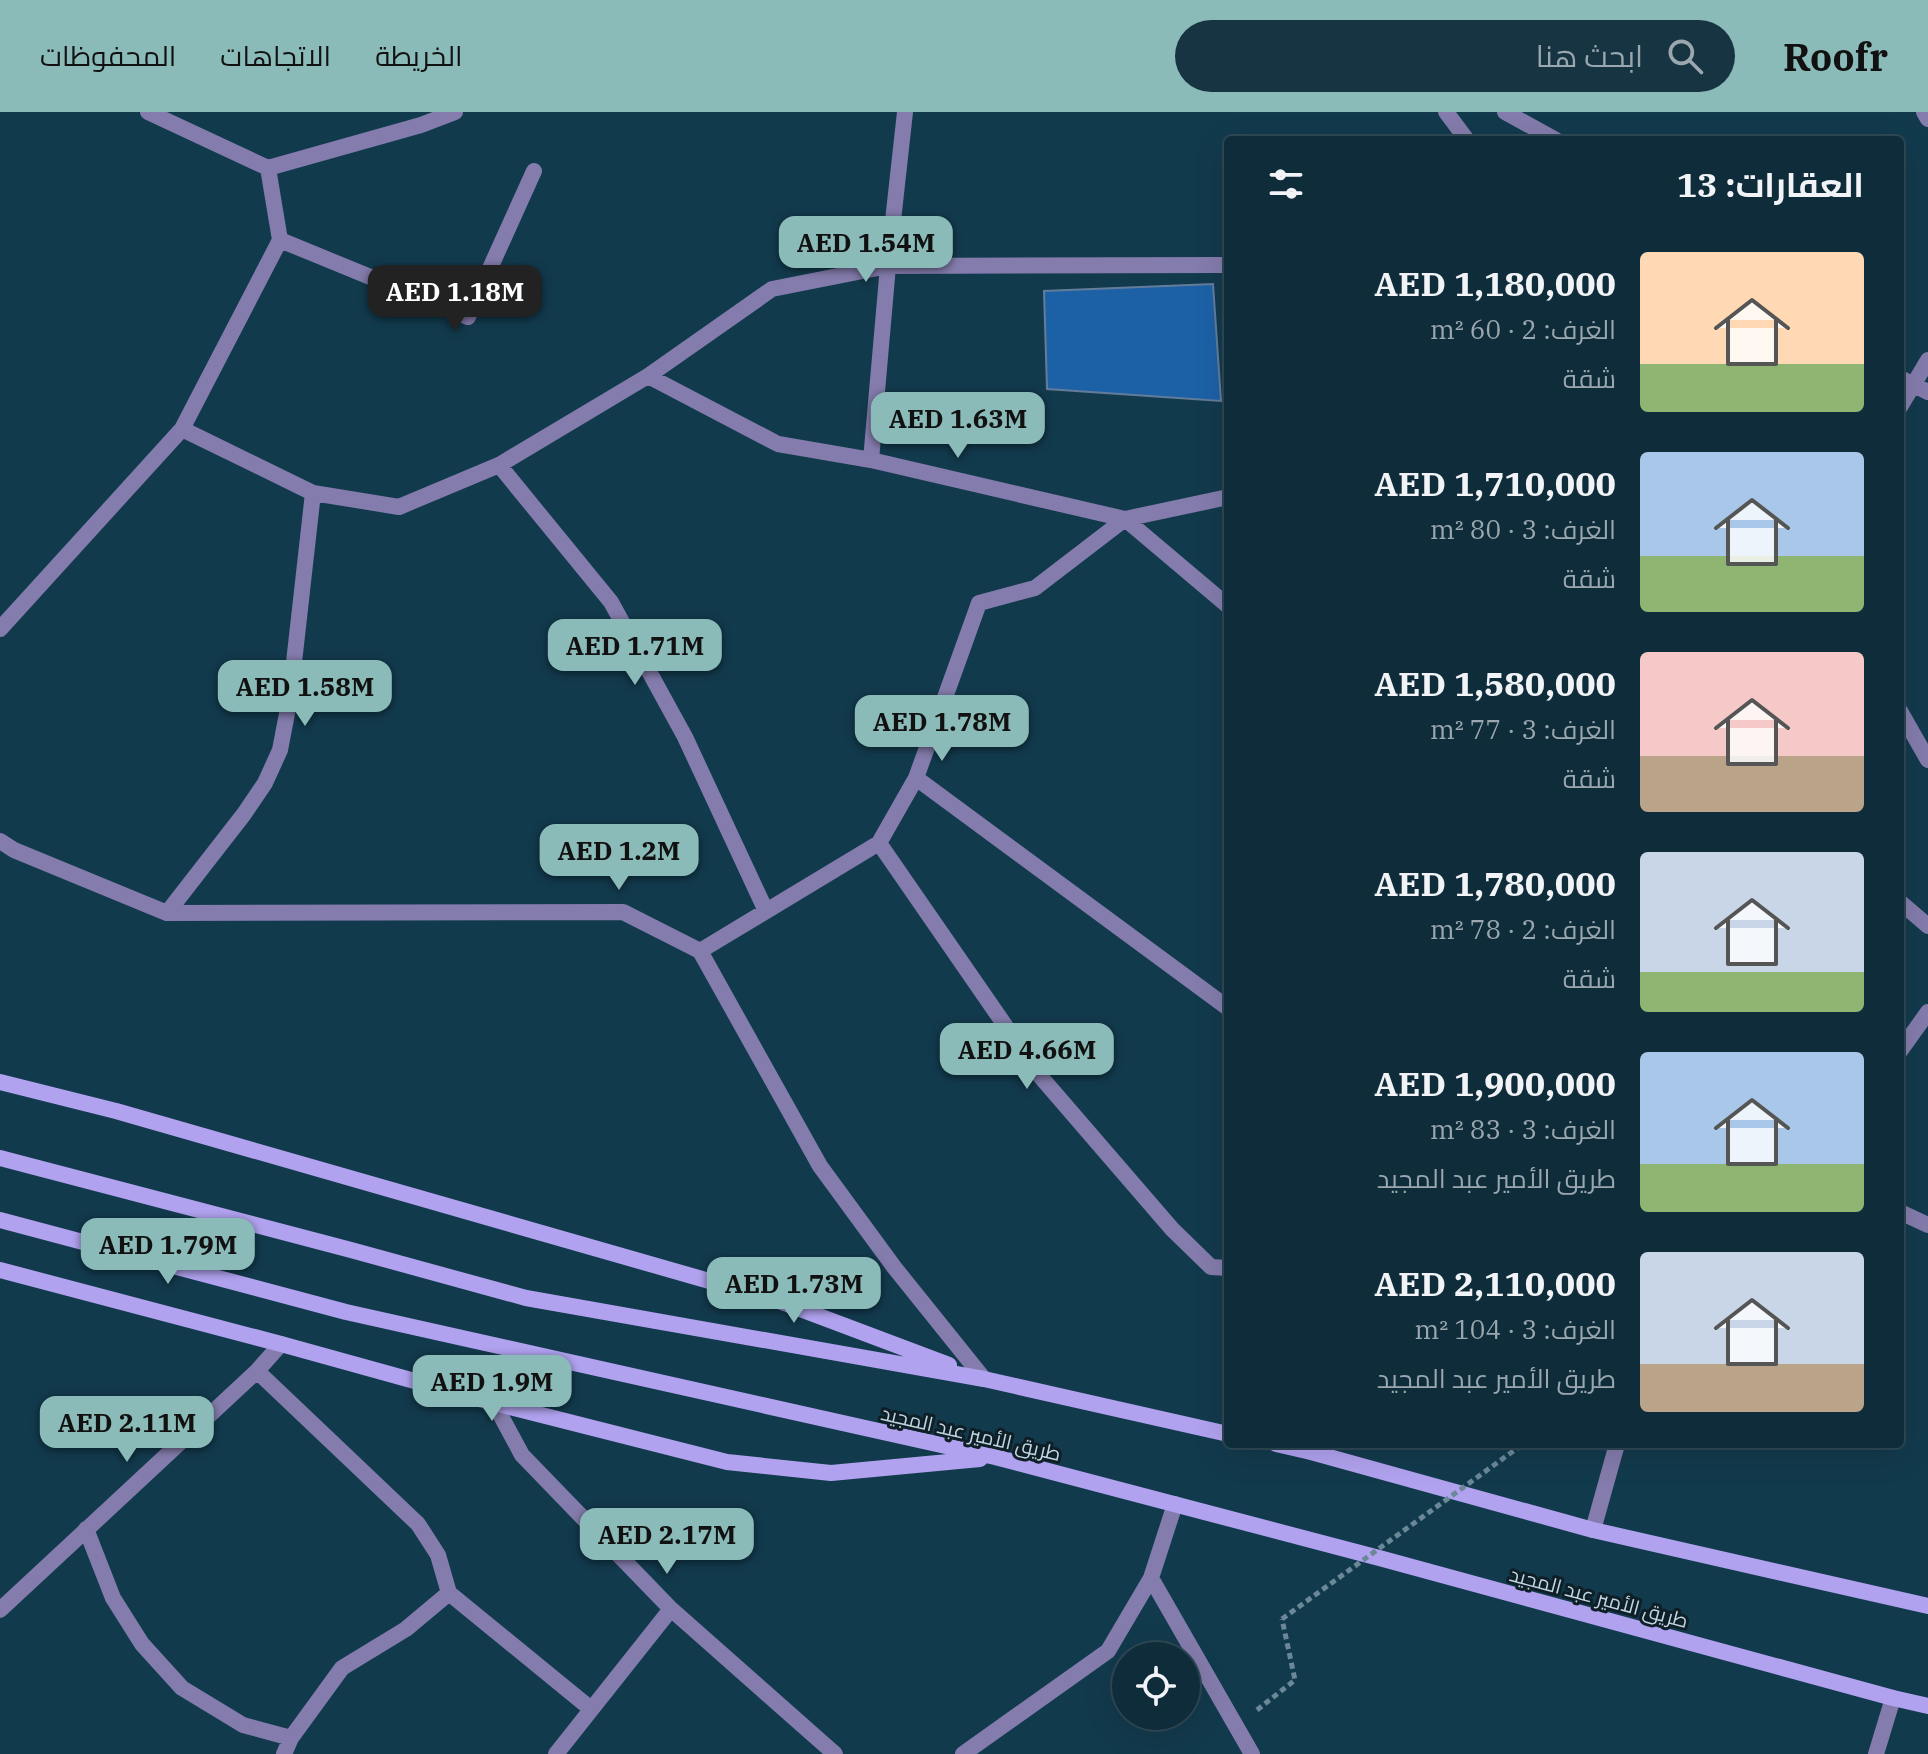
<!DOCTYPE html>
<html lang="ar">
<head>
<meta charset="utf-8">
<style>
	body { margin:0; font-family:"IBM Plex Serif",Cairo,serif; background:#173442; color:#f1f3f6; direction:rtl; height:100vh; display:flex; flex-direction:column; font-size:30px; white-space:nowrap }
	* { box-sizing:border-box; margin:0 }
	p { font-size:26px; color:#9ba7af }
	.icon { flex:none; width:44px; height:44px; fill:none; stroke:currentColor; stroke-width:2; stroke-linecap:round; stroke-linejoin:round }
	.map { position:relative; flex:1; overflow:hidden; direction:ltr }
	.drawer { position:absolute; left:1224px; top:24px; width:680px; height:1312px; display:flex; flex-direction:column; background:#0e2c3a; border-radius:8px; box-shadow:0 8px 32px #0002,0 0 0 2px #2e4854; direction:rtl }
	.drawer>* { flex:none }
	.controls { position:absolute; left:1112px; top:1530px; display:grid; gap:16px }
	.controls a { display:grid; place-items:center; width:88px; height:88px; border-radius:50%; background:#0e2c3a; box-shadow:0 8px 32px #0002,0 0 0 2px #2e4854; font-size:40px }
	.price { position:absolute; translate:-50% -68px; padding:0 18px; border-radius:16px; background:#8bbbb9; color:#111; font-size:26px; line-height:52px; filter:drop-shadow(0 2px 4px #0008) }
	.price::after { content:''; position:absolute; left:50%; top:48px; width:24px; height:18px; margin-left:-12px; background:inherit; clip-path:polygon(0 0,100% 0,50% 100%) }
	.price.selected { background:#222; color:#fff }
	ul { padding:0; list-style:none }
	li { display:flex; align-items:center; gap:24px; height:200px; padding:0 40px }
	li span { display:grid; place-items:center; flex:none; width:224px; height:160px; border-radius:8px; color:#555 }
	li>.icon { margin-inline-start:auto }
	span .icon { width:96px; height:96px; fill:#fffc; stroke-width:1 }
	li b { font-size:34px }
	h2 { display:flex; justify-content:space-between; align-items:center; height:96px; padding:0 40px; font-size:34px }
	header { display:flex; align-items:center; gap:48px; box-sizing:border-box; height:112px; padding:0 40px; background:#8bbbb9; color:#111 }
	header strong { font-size:38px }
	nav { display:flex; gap:44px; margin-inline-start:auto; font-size:28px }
	.search { width:560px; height:72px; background:#173442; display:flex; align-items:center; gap:20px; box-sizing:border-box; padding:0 28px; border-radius:44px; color:#9ba7af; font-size:30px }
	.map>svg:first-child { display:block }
	.building { fill:#1c61a6; stroke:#637c9a; stroke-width:2 }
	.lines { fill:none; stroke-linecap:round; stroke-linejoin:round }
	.path { stroke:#6a8897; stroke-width:5; stroke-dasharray:6 4; stroke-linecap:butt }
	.street { stroke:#847cac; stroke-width:16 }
	.secondary { stroke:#b1a2ef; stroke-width:16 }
	.path-bridge { stroke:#6a8897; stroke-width:5; stroke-dasharray:6 4; stroke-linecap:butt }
	.labels { text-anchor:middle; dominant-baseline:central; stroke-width:6; stroke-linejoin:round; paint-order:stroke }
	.street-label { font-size:20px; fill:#c1d6e1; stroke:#0f1f28 }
</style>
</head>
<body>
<header>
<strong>Roofr</strong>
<div class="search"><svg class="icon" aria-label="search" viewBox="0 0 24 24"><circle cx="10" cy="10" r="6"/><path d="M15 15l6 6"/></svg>ابحث هنا</div>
<nav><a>الخريطة</a><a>الاتجاهات</a><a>المحفوظات</a></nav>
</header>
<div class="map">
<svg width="1928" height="1642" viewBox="0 0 1928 1642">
	<rect width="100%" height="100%" fill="#123a4d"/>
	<!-- building -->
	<path class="building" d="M1213,172L1221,289L1047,277L1044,179Z"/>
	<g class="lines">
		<!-- path -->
		<path class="path" d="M1257,1598L1295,1568L1282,1507"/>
		<!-- street -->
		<path class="street" d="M1446,0L1467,28
			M1505,0L1556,28
			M1924,0L1928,7
			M268,56L421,13L455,0
			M280,128L468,205L534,59
			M648,264L778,332L871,348L1125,407L1228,494
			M1900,266L1928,280
			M1900,295L1928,248
			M182,317L313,381L399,395L499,353L648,264L772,177L888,154L1228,153
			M871,348L888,154L905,0
			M499,353L611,490L685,625L766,799
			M0,517L182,317L280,128L268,56L148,0
			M1900,599L1928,648
			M916,666L1228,896
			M0,729L14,738L167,801L623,800L700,839L820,1054L894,1155L984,1267
			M879,731L1040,964L1172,1117L1211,1155L1228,1156
			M1900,790L1928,814
			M167,801L244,702L265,671L280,638L290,586L313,381
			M700,839L879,731L916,666L979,491L1035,476L1125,407L1228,385
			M1900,939L1928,900
			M1900,1100L1928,1113
			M257,1259L418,1412L438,1443L449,1481L406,1517L342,1556L291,1626L284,1642
			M494,1291L522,1343L671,1497L835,1642
			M1311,1340L1327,1332
			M86,1417L113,1486L142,1532L182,1576L243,1613L291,1626
			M1593,1418L1617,1332
			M1151,1466L1252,1642
			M449,1481L591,1597
			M0,1498L257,1259L281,1232
			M556,1642L671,1497
			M963,1642L1108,1539L1151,1466L1175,1392
			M1876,1642L1893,1586"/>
		<!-- secondary -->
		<path class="secondary" d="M0,970L116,999L779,1189L949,1253
			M0,1046L351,1138L526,1186L984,1267L1228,1322
			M0,1108L346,1200L995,1345L1383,1447L1893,1586L1928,1594
			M0,1158L281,1232L494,1291L727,1350L831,1361L980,1347
			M1276,1332L1311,1340L1593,1418L1928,1494"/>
		<!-- path-bridge -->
		<path class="path-bridge" d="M1282,1507L1523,1332"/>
	</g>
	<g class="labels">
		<!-- street labels -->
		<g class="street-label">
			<text transform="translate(971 1321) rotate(13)">طريق الأمير عبد المجيد</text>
			<text transform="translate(1599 1485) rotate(15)">طريق الأمير عبد المجيد</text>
		</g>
	</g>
</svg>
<div class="controls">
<a><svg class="icon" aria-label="locate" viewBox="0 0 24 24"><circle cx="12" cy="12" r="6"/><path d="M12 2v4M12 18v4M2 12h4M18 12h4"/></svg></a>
</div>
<b class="price" style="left:866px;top:172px">AED 1.54M</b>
<b class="price selected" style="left:455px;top:221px">AED 1.18M</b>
<b class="price" style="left:958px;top:348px">AED 1.63M</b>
<b class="price" style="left:635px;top:575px">AED 1.71M</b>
<b class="price" style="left:305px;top:616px">AED 1.58M</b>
<b class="price" style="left:942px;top:651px">AED 1.78M</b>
<b class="price" style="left:619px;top:780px">AED 1.2M</b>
<b class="price" style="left:1027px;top:979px">AED 4.66M</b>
<b class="price" style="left:168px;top:1174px">AED 1.79M</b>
<b class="price" style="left:794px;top:1213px">AED 1.73M</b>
<b class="price" style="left:492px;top:1311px">AED 1.9M</b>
<b class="price" style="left:127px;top:1352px">AED 2.11M</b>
<b class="price" style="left:667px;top:1464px">AED 2.17M</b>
<section class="drawer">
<h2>العقارات: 13<svg class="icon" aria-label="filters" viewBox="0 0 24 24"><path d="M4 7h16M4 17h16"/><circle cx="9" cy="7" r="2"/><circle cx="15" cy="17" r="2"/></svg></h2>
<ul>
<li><span style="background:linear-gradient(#ffd9b3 70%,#8fb573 0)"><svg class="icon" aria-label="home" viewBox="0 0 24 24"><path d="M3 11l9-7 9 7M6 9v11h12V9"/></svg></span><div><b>AED 1,180,000</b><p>الغرف: 2 · 60 m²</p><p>شقة</p></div></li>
<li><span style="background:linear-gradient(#a9c7e8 65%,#8fb573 0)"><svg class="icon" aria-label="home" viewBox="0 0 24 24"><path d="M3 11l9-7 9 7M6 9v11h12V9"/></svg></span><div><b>AED 1,710,000</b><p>الغرف: 3 · 80 m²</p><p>شقة</p></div></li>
<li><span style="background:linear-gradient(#f6c9c9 65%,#b9a48a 0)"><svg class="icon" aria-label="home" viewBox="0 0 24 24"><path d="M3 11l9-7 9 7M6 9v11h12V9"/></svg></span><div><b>AED 1,580,000</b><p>الغرف: 3 · 77 m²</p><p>شقة</p></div></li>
<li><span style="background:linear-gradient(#c9d6e8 75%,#8fb573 0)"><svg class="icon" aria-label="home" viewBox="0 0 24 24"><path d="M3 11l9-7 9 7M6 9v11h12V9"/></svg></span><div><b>AED 1,780,000</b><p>الغرف: 2 · 78 m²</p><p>شقة</p></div></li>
<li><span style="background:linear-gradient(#a9c7e8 70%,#8fb573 0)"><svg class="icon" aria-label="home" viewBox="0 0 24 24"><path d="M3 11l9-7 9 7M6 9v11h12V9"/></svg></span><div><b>AED 1,900,000</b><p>الغرف: 3 · 83 m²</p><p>طريق الأمير عبد المجيد</p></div></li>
<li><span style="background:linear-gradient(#c9d6e8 70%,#b9a48a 0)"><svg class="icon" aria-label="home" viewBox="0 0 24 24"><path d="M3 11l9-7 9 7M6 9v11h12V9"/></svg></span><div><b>AED 2,110,000</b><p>الغرف: 3 · 104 m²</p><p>طريق الأمير عبد المجيد</p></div></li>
</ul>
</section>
</div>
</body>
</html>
